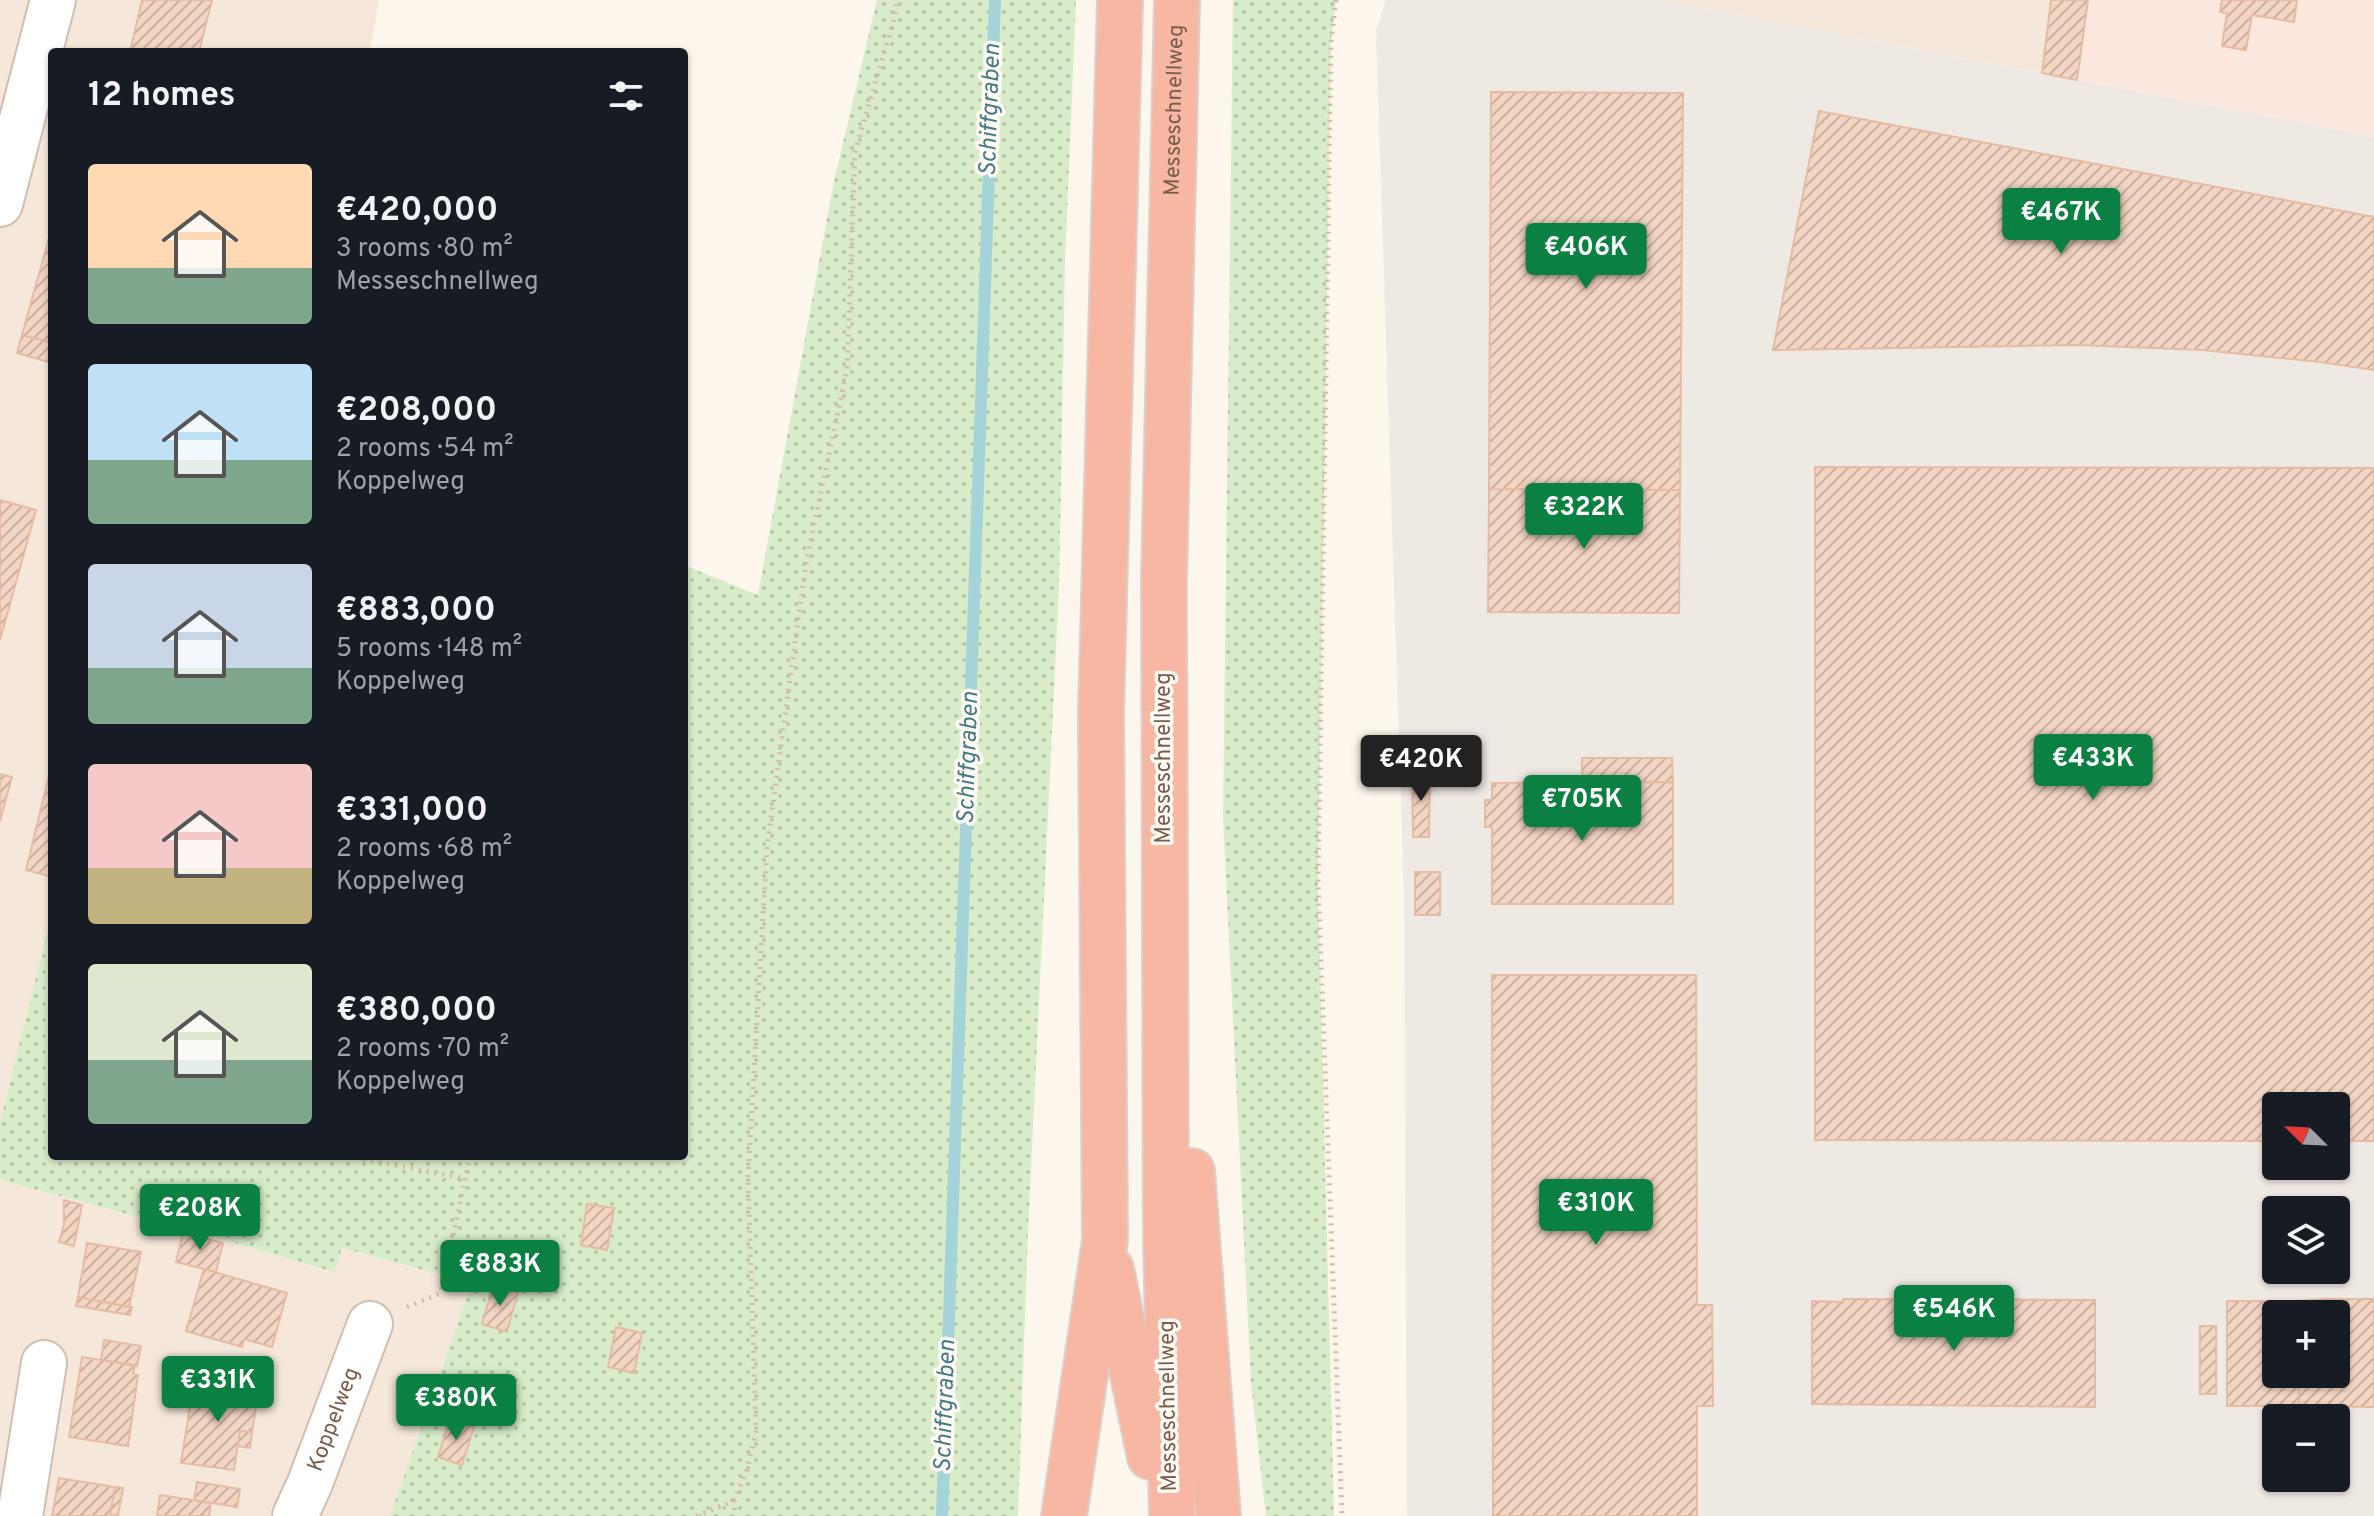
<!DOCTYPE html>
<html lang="en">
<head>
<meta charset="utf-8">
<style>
	body { margin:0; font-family:Overpass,sans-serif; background:#20242c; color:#f1f3f6; height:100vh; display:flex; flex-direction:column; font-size:30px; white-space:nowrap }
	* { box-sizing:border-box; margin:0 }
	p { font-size:26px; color:#9ea1a6 }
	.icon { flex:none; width:44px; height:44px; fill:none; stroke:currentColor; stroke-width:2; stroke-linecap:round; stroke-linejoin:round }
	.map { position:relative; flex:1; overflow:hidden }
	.details { position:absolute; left:48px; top:48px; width:640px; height:1112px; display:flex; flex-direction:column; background:#171b24; border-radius:8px; box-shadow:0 2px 6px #0004 }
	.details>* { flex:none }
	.needle { width:52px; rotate:294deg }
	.fabs { position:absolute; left:2262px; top:1092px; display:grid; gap:16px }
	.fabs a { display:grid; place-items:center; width:88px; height:88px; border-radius:8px; background:#171b24; box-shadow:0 2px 6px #0004; font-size:40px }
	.price { position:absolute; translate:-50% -68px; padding:0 18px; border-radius:8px; background:#0b8043; color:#fff; font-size:26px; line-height:52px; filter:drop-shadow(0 2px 4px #0008) }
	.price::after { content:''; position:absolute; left:50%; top:48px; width:24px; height:18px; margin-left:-12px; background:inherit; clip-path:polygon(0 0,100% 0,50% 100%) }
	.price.selected { background:#222; color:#fff }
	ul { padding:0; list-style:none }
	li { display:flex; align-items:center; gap:24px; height:200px; padding:0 40px }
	li span { display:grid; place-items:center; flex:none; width:224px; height:160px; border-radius:8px; color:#555 }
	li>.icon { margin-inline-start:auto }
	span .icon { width:96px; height:96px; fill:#fffc; stroke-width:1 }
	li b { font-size:34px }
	h2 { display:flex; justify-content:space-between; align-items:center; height:96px; padding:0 40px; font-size:34px }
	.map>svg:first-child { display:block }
	.residential { fill:#f5e8da }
	.commercial { fill:#fde8e0 }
	.industrial { fill:#efe9e4; fill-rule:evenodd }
	.park { fill:url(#park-dots) }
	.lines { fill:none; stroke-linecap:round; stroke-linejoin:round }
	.stream { stroke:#a5d3da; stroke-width:12 }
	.building { fill:url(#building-hatch); stroke:#e6bba3; stroke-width:2 }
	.minor-casing { stroke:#d1beb0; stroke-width:48 }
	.highway-casing { stroke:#dad1cd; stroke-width:48 }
	.path { stroke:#d9b8a5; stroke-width:5; stroke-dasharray:2 6; stroke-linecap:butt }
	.minor { stroke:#fff; stroke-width:44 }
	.highway { stroke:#f7b7a3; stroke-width:44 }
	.labels { text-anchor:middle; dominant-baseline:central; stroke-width:7; stroke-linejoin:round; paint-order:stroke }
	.street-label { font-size:22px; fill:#7a5c4d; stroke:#fffaf3 }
	.water-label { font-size:24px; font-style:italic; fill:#437c86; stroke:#fffaf3 }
</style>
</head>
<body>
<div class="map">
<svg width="2374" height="1516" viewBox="0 0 2374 1516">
	<defs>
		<pattern id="park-dots" width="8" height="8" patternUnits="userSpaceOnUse" patternTransform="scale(2)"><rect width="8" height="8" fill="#d8ecc9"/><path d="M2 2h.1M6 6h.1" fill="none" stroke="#b4c2a5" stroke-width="1.8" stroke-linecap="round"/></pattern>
		<pattern id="building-hatch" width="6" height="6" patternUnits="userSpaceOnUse" patternTransform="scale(2)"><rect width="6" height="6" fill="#f3d5c3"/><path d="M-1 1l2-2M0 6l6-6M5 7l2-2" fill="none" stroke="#cab0a1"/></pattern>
	</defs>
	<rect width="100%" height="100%" fill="#fdf6ec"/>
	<!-- residential -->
	<path class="residential" d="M0,0H379L370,52H52V912L0,1123Z
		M1661,0H2051L2042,73Z
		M0,1180L207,1235L333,1272L341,1248L472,1283L390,1516H0Z"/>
	<!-- commercial -->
	<path class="commercial" d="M2051,0H2374V137L2042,73Z"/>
	<!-- industrial -->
	<path class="industrial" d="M1386,0H1661L2374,137V1516H1407L1404,892L1376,31ZM2276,1106H2336V1166H2276ZM2276,1210H2336V1270H2276ZM2276,1314H2336V1374H2276ZM2276,1418H2336V1478H2276Z"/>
	<!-- park -->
	<path class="park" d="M877,0H1076L1065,260L1059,586L1028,1231L1018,1516H390L472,1283L342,1248L334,1272L207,1235L0,1180V1123L52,912V1156H684V565L758,595L834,181Z
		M1233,0H1336L1331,42L1318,884L1334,1516H1266L1251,1383L1223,818Z"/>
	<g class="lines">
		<!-- stream -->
		<path class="stream" d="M942,1516L995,0"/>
	</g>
	<!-- building -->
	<path class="building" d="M142,0H212L199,52H130Z
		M2051,0H2088L2077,80L2042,73Z
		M2222,0H2297L2294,22L2252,15L2246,50L2222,46L2227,13L2220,12Z
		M1491,92L1683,93L1680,490L1489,489Z
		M1819,111L2374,217V370L2320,362L2202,350L2078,345L1773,350Z
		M49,238L52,239V343L22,335Z
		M22,335L52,343V363L17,353Z
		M1815,467L2374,468V1141H2336V1106H2276V1141L1815,1140Z
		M1489,489L1680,490L1679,613L1488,612Z
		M0,500L36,510L0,640Z
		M1582,758H1672L1673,782H1582Z
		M52,763V877L26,870Z
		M1412,770L1430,771L1429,837H1413Z
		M0,774L12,777L0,821Z
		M1673,782V904H1492V827H1485V800H1492V783Z
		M1415,872H1440V915H1415Z
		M1492,975H1696L1697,1305H1712L1713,1406H1697V1516H1493Z
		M64,1200L82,1205L74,1246L59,1242L64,1225Z
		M587,1204L614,1208L607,1250L581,1245Z
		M183,1233L223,1243L216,1272L176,1262Z
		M87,1243L141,1252L129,1307L78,1297Z
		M204,1269L287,1293L272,1347L244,1339L242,1347L186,1331Z
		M493,1285L518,1292L507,1332L482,1324Z
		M78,1297L132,1307L130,1315L76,1306Z
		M1843,1299L2095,1300V1407L1812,1404V1301L1843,1302Z
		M2325,1299H2374V1407L2299,1406V1374H2336V1314H2299V1301Z
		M2227,1301H2299V1314H2276V1374H2299V1406H2227Z
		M2200,1326H2216V1394H2200Z
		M616,1327L642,1333L634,1373L608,1367Z
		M104,1340L141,1346L137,1366L101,1360Z
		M82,1357L135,1365L133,1374L138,1375L128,1446L69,1437Z
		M222,1358L264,1364L261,1384L219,1378Z
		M194,1380L259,1390L252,1432L240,1431L234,1470L181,1463Z
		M450,1419L474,1427L462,1465L438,1457Z
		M240,1431L252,1432L250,1448L238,1446Z
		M59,1478L115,1487L110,1516H52Z
		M197,1482L240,1489L237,1507L194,1500Z
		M115,1487L123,1488L118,1516H110Z
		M160,1495L211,1503L209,1516H157Z"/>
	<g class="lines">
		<defs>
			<g id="minor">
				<path d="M0,204L53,0"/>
				<path d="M20,1516L44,1363"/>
				<path id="s1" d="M295,1516L310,1483L370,1324"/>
			</g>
			<g id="highway">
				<path d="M1192,1171L1218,1516"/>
				<path d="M1111,1269L1150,1457"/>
				<path d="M1064,1516L1105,1240L1101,712L1120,0"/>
				<path id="s2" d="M1172,1516L1166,1235L1164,581L1177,0"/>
			</g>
		</defs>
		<!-- minor casing -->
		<use href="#minor" class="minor-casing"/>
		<!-- highway casing -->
		<use href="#highway" class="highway-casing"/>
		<!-- path -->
		<path class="path" d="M1336,0L1331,42L1318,884L1342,1516
			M348,1156L466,1179
			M407,1307L441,1293L470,1156
			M734,1501L747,1470L756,1432L748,1177L767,847L806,563L847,369L855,152L894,19L897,0
			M696,1516L734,1501L735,1516"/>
		<!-- minor -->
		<use href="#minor" class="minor"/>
		<!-- highway -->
		<use href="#highway" class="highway"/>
	</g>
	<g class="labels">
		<!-- street labels -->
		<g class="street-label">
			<text stroke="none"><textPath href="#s2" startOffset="1406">Messeschnellweg</textPath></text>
			<text transform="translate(1164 758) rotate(-90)">Messeschnellweg</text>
			<text transform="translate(1169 1406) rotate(-91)">Messeschnellweg</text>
			<text stroke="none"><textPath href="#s1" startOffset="104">Koppelweg</textPath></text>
		</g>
		<!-- water labels -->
		<g class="water-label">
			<text transform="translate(991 110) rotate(-88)">Schiffgraben</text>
			<text transform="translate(969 758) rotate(-88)">Schiffgraben</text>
			<text transform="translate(946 1406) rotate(-88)">Schiffgraben</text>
		</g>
	</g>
</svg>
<div class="fabs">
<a><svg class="needle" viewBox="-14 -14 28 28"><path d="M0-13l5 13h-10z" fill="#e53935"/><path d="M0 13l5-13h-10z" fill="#9ea1a6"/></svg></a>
<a><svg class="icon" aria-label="layers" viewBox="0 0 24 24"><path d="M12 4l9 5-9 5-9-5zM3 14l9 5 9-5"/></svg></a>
<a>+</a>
<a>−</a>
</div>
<b class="price" style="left:2061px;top:256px">€467K</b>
<b class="price" style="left:1586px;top:291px">€406K</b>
<b class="price" style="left:1584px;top:551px">€322K</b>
<b class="price" style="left:2093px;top:802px">€433K</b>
<b class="price selected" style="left:1421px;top:803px">€420K</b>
<b class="price" style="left:1582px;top:843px">€705K</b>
<b class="price" style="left:1596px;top:1247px">€310K</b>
<b class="price" style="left:200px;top:1252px">€208K</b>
<b class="price" style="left:500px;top:1308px">€883K</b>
<b class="price" style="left:1954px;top:1353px">€546K</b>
<b class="price" style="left:218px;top:1424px">€331K</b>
<b class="price" style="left:456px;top:1442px">€380K</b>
<section class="details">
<h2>12 homes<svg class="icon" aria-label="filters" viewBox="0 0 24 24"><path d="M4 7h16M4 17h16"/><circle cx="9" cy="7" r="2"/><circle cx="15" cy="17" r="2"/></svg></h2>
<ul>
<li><span style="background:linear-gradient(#ffd9b3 65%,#7fa58c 0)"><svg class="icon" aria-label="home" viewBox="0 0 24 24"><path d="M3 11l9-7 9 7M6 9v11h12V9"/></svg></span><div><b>€420,000</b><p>3 rooms · 80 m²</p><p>Messeschnellweg</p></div></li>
<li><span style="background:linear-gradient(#bfe0f5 60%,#7fa58c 0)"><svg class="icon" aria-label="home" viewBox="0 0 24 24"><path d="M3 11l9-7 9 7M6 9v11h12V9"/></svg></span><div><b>€208,000</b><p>2 rooms · 54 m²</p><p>Koppelweg</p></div></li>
<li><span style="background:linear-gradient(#c9d6e8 65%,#7fa58c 0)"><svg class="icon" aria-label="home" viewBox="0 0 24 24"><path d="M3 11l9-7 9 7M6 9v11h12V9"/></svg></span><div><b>€883,000</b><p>5 rooms · 148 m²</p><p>Koppelweg</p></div></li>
<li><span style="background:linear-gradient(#f6c9c9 65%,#c2b280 0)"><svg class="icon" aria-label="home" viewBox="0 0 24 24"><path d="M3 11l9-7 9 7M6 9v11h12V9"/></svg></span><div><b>€331,000</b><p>2 rooms · 68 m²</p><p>Koppelweg</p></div></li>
<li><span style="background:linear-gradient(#dfe7d0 60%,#7fa58c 0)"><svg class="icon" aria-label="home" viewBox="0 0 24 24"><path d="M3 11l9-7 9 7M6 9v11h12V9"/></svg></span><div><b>€380,000</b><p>2 rooms · 70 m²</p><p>Koppelweg</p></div></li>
</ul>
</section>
</div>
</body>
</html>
